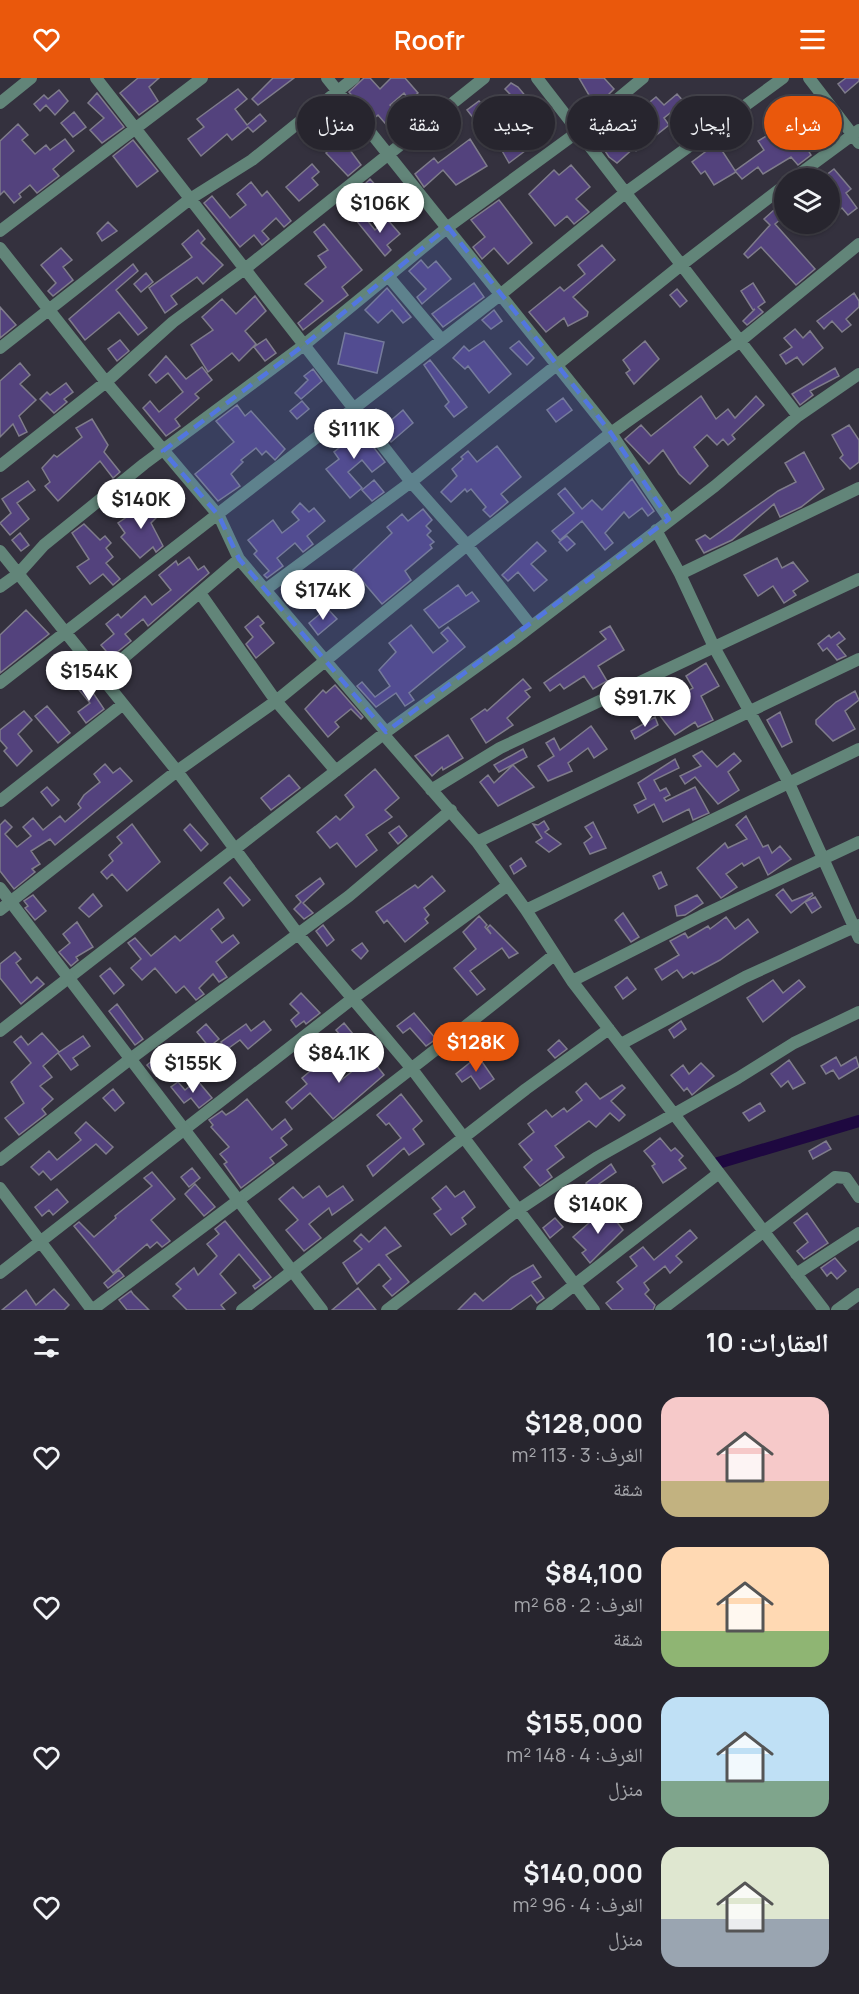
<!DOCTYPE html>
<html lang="ar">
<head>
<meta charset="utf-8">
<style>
	body { margin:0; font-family:Manrope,"Noto Naskh Arabic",sans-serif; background:#2f2d36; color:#f1f3f6; direction:rtl; height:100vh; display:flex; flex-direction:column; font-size:22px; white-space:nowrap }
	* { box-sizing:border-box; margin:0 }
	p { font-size:20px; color:#a4a5aa }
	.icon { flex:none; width:33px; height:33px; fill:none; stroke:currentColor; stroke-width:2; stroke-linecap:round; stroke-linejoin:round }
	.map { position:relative; height:1232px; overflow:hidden; direction:ltr }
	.panel { display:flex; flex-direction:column; background:#27252e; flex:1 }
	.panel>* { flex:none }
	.guide { position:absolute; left:18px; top:18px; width:824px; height:54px; direction:rtl; display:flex; gap:12px }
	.tools { position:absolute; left:774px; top:90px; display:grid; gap:12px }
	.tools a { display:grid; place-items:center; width:66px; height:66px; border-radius:50%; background:#27252e; box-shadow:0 2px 4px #0004,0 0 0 2px #43424a; font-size:30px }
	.price { position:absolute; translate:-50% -51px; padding:0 14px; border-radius:21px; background:#fff; color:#222; font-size:20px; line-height:39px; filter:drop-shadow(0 2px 3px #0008) }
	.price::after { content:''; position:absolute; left:50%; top:36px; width:18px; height:14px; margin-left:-9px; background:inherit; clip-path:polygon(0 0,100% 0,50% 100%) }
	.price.on { background:#ea580c; color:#fff }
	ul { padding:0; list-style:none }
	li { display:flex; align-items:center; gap:18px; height:150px; padding:0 30px }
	li span { display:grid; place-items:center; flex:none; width:168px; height:120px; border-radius:18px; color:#555 }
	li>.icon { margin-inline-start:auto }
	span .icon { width:72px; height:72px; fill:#fffc; stroke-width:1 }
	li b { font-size:26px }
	h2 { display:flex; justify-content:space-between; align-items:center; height:72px; padding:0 30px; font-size:26px }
	.pill { padding:0 21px; border-radius:27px; background:#27252e; box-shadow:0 2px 4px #0004,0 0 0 2px #43424a; font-size:21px; line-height:54px }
	.pill.on { background:#ea580c; color:#fff }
	header { display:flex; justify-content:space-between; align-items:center; height:78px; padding:0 30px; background:#ea580c; color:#fff; font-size:27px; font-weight:600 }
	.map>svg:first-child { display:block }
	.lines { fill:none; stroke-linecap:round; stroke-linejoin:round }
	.canal { stroke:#1e0840; stroke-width:12 }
	.building { fill:#53427d; stroke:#7f7c8b; stroke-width:1.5 }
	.minor { stroke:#628579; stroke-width:12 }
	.tertiary { stroke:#628579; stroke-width:12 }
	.marked { fill:#5276e0; fill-opacity:0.2; stroke:#5276e0; stroke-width:4.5; stroke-dasharray:12 8; stroke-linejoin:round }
</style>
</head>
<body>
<header><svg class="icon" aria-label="menu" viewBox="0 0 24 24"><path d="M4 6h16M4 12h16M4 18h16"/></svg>Roofr<svg class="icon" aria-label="heart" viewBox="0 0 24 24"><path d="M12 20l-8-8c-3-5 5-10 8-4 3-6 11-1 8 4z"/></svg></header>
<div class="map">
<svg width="859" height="1232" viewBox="0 0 859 1232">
	<rect width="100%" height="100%" fill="#34313e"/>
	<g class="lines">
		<!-- canal -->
		<path class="canal" d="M718,1085L859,1043"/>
	</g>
	<!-- building -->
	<path class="building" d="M138,0H159L149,9L158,23L139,37L120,15Z
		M273,0H294L258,27L252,21Z
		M364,0H370L380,11L391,0H405L418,15L409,22L404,15L390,27L409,49L397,59L378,37L372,42L349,14Z
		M579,0H604L614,11L596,29Z
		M846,0H859V3L845,15L838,6Z
		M511,5L518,9L532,26L530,28L536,36L532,39L505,11Z
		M238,11L247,21L235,31L247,47L260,36L266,43L253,54L248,49L232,62L227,56L201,78L188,61L204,49L197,41Z
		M59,12L68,23L55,37L46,27L40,33L34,26L44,17L48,21Z
		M97,15L124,49L102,65L90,52L104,40L88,25Z
		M677,16L684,24L664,40L669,47L636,73L634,70L617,85L609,79L603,70L622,55L618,50L656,19L664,27Z
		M479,23L484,28L491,23L518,62L526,56L534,66L509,85L489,50L484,54L467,32Z
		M74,34L86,49L73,59L61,45Z
		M806,38L817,50L802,62L811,77L798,87L791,79L763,96L758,89L742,101L735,93L764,72L758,63L786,46L794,42L796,45Z
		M324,43L331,53L339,47L349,60L344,64L361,87L348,98L326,75L331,70L316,48Z
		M18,46L28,57L22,62L35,76L46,67L50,72L65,61L74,73L53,91L59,98L37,115L30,107L19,116L21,119L14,125L4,113L0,117V63Z
		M470,61L487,88L456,107L443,92L424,109L415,96L434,80L438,85Z
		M133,62L158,93L137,109L113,78Z
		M717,65L736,94L714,107L705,93L701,96L692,84Z
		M312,86L319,94L312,100L318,107L299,123L286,109Z
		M571,87L590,109L576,121L589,134L574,146L567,138L555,148L529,116L554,92L559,97Z
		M834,91L851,111L846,115L857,130L848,137L842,130L830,139V100L825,98Z
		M370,101L387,120L392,117L400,128L386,137L365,106Z
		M251,104L262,118L267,113L291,143L284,149L276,140L262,153L269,161L262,167L254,157L240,169L204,125L212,118L230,140L246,127L237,116Z
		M499,122L532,165L508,186L494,170L482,181L473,169L485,159L471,142Z
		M775,131L782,140L775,146L815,191L796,207L761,169L748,180L744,176L770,147L764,141Z
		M362,136L375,152L387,141L400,156L387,167L391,172L385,178L355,141Z
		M108,144L117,153L102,163L97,155Z
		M324,146L362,192L342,209L348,217L303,252L298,245L323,223L305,206L326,189L318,178L328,172L314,154Z
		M198,152L205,161L201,165L223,187L203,206L197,199L171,218L177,226L165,235L149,210L192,179L182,166Z
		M602,167L615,182L573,219L588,234L587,238L568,248L564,240L546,254L529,234L560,209L564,213L585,196L578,187Z
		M61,170L72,182L63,189L73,202L53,218L48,213L56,205L41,187Z
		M421,182L428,190L436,183L451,201L422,226L417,219L426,211L409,193Z
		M133,186L138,193L116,212L147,250L138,257L119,234L85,262L69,241Z
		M146,195L153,204L141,214L134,206Z
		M474,205L484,219L443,249L432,236Z
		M753,205L765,224L758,229L763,234L747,247L743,243L755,231L753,232L741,213Z
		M387,210L411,239L403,245L392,232L378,245L365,232Z
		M677,211L687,223L680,229L670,217Z
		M854,215L859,223V229L846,241L851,247L842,254L832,243L824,251L817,243Z
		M255,218L266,233L245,253L256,266L239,283L232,275L208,294L191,267L213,252L202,239L222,221L236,236Z
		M0,229L16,247L0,260Z
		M494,232L502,243L491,251L482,242Z
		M795,251L803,260L810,253L823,270L803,287L797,279L786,286L780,277L792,269L784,260Z
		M345,255L384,264L377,295L338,286Z
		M266,261L276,275L265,283L254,269Z
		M120,262L129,273L117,283L108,271Z
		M484,263L511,296L489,315L468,288L465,291L453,280L464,268L469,273Z
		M519,263L534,280L527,287L510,270Z
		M645,263L659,281L634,306L626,295L630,292L623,282Z
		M166,278L186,301L202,289L212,302L195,316L199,320L175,341L180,348L166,358L143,330L150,323L159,334L183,314L168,295L156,305L149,297Z
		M430,282L467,329L454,339L445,328L449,324L424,287Z
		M20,285L30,297L20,306L36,322L19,338L27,354L19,358L13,346L0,359V303Z
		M835,290L839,298L810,313L813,317L800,327L792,316Z
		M313,291L322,303L301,321L295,315L308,302L304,298Z
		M66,305L73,314L64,321L67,324L54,335L40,321L47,314L50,317Z
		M701,318L716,341L728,331L735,340L756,318L764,327L732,357L735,361L728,367L723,361L717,367L707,357L694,369L708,388L690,406L679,396L663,372L649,386L625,361L641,347L651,358Z
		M563,320L572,332L556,344L547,332Z
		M302,323L309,331L297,341L290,333Z
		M237,327L245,338L251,333L285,371L275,382L266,373L262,377L256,370L241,382L243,384L231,396L240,408L218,423L195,396L234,364L216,343Z
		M376,331L388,345L403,332L413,345L391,364L369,337Z
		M92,341L108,367L104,374L120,394L113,400L100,383L58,423L45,408L50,404L42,390L54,377L57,379L82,359L76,350Z
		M354,344L385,384L372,394L362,382L348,394L362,410L350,420L326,391L339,381L334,374L354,358L347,351Z
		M849,347L859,362V384L850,391L840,380L843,377L832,357Z
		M497,368L521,399L501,416L508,424L490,439L483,432L486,429L471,411L467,414L465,411L451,424L441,414L457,398L452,391L463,381L461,379L468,373L477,384Z
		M804,374L824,411L801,429L780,439L774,426L732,462L704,475L696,462L705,457L710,461L778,413L796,404L785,385Z
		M632,401L654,433L648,438L642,430L629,440L624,434L605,455L613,465L605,472L582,443L560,462L552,453L574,435L558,416L565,410L582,431L592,422L602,432Z
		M374,402L384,414L372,423L362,412Z
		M28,403L35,412L17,425L29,441L10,457L0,445L11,435L2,421Z
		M149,424L160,436L151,445L163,468L156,474L153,469L140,480L121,459L125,455L118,445Z
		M300,425L309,434L314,430L325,443L307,458L313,466L303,474L295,465L277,480L283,488L267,500L264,497L269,493L254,476L257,473L248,462L273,442L282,455L299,442L292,434Z
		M423,431L432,442L426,448L431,453L427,457L434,464L430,467L432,470L405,493L411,502L382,526L353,492L392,455L387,449L402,436L408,443Z
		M84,446L100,462L105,458L111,465L106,470L113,479L106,485L120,501L113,507L103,496L90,506L77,489L89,481L72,455Z
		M20,455L29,467L21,473L12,462Z
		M567,458L575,466L567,473L559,464Z
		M537,464L546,473L531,486L547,502L534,513L518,494L508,503L502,497Z
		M189,479L198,492L204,488L209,495L148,548L143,541L125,556L131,563L111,579L101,567L114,556L106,546L118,536L121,540L145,518L152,527L171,512L159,497L176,483L178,487Z
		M777,480L782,490L793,484L808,503L793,513L796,517L784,525L773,508L758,518L744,497Z
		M458,507L466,518L472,514L479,523L439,550L424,532Z
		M327,530L337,541L318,557L309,545Z
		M26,532L49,556L0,595V557Z
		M258,538L264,545L260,548L274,565L256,580L246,566L253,559L245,549Z
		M411,547L433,575L448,563L441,555L448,549L465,569L409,615L414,622L405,628L396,615L376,629L357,608L362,604L375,619L390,608L379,592L396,574L389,565Z
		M610,548L624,572L598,588L607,603L593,611L584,598L564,611L560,606L550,613L544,605L606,561L600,554Z
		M839,554L845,561L837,567L846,578L837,582L827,570L823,573L818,566L829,557L831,560Z
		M706,585L719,608L701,618L713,642L698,649L695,644L675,657L654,630L646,635L636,615L658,605L668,625L693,610L686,598Z
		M83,600L104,631L86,645L78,634L90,625L75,607Z
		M523,601L531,610L525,613L530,619L507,640L513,647L486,665L471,641L485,631L487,633Z
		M335,607L363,639L361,641L351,631L335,644L339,649L328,659L305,631L323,612L326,615Z
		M855,613L859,622L845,633L855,651L833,663L816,646V642L836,624Z
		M47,628L70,655L58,665L35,638Z
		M24,633L32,642L18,656L32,673L17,688L4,673L7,670L0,662V652Z
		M780,634L792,664L782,669L767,642Z
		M655,639L658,647L635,661L631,653Z
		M591,648L607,671L594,680L588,670L568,685L572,693L548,703L538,688L554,678L546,665L554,660L560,672Z
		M448,657L463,680L443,692L442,689L432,698L415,678Z
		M523,671L527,679L499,694L494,687Z
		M702,673L717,689L734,675L741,683L728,694L739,712L718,726L695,699L685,706L680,698L701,688L693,678Z
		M675,681L679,690L654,702L660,713L666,710L670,717L664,720L666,723L695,709L709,735L693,742L689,731L663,744L654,726L638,735L634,727L646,721L638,705Z
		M105,686L113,695L120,690L132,703L55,767L50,761L31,773L40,786L32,791L35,794L14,811L0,793V747L5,742L12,749L5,756L17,769L31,758L23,749L33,740L43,752L60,738L65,744L81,730L78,726L84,717L100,704L94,696Z
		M513,687L534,709L498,728L480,704L488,697L494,705Z
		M375,691L399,720L385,732L392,739L366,757L377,772L356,789L337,765L330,770L317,754L336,738L340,742L354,729L345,717Z
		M289,697L300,710L271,732L261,720Z
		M47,709L59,722L52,728L41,714Z
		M746,738L763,769L768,767L772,775L780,768L791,781L768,797L759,779L744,788L742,785L726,796L737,809L721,820L697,790L725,765L728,770L747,761L736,747Z
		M544,743L549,751L545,754L561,766L549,774L536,764L542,760L533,746L538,747Z
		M593,744L606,770L590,776L584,765L592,759L585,749Z
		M132,746L160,784L127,813L112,796L107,801L101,794L113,783L109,777L122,765L117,759Z
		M190,746L208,766L201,773L184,752Z
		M399,748L407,758L398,766L389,755Z
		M521,780L526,788L514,796L510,788Z
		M661,794L667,807L659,811L653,798Z
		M432,798L445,813L424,830L429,837L425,841L428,845L405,864L387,842L384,845L376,834L415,807L418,810Z
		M230,799L250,822L243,828L224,805Z
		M320,800L324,806L303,825L313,835L304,841L294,831L301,824L296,818Z
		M783,811L792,823L812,815L813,817L791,835L776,817Z
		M93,816L102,828L89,839L79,830Z
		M33,817L46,833L35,842L25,830L28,828L24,823Z
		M697,817L703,825L685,837L677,838L675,828Z
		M815,819L821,829L812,835L805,824Z
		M218,831L224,840L211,851L222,865L233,857L239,865L216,884L227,899L219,904L213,896L199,910L204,916L196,922L184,908L176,915L155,890L142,902L131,890L141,881L128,865L135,860L151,878L175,858L180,863Z
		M623,835L639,859L631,864L615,842Z
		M479,838L487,847L485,849L491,856L487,850L490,847L518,875L509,880L502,870L470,893L485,911L477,917L454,890L476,871L463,854Z
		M726,839L735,851L748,841L758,854L720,882L694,896L692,894L683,900L677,892L662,902L655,891L679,877L670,863L685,855L688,860L708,848L710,851Z
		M77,844L93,869L76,879L78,882L71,888L59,874L70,865L63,856Z
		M323,847L334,862L327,868L316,853Z
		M362,865L368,873L361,881L352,872Z
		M15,874L21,881L16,885L31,905L37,899L44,906L21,926L0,900V886Z
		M110,890L124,907L114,916L100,898Z
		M627,899L636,911L623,921L615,909Z
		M773,902L783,915L799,902L805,909L763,944L747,920Z
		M301,915L320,935L306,946L304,943L296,949L291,942L299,935L290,926Z
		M117,926L143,961L135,967L109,933Z
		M414,935L436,961L426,968L410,950L403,955L397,948Z
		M264,943L271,952L248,971L240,962L226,972L221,964L246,946L251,953Z
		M681,943L686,951L674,960L669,952Z
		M344,945L353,956L345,963L336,952Z
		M206,946L219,961L209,969L197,954Z
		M42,955L59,974L43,988L52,999L40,1008L53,1021L42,1031L46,1036L19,1057L5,1040L24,1025L11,1004L31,985L14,964L21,958L28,967Z
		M83,958L90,968L73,980L78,987L71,992L58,975Z
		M559,962L567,971L555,980L548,972Z
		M357,963L384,997L333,1041L310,1015L292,1031L286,1024L307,1006L302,1000L322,983L340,1003L360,987L347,971Z
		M170,967L184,984L170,996L165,990L156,998L147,987Z
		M478,978L494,1001L480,1011L471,998L462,1004L456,996Z
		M836,979L841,988L856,979L859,989L839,1001L833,992L826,996L821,988Z
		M789,982L805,1005L793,1011L788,1003L781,1009L771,996Z
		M701,985L714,998L692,1017L687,1010L684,1013L671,997L683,987L689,996Z
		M197,1002L212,1020L199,1030L191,1020L184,1025L171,1009L178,1004L185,1012Z
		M586,1005L600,1021L622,1007L625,1010L611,1023L625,1037L619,1043L610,1035L596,1049L589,1043L555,1068L564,1079L547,1092L552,1099L540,1108L524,1089L532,1082L519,1066L534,1054L528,1046L546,1032L552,1039L564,1030L567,1034L582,1022L576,1014Z
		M113,1011L124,1025L115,1033L103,1020Z
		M401,1016L422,1043L413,1051L424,1066L409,1077L404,1070L373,1098L367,1088L401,1060L389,1045L386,1047L377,1037Z
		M247,1021L272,1052L285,1041L292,1051L281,1060L287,1067L270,1080L274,1085L241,1110L224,1086L227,1084L220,1076L229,1069L211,1049L213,1047L209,1042L222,1033L226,1037L234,1032Z
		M760,1025L765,1033L749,1043L743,1035Z
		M86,1044L113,1069L106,1076L96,1066L51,1102L43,1093L39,1097L31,1089L49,1073L57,1082L81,1062L75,1055Z
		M660,1060L671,1073L675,1070L683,1078L679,1082L686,1090L663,1105L652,1088L655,1086L644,1073Z
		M826,1063L831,1071L813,1081L809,1073Z
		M611,1086L616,1094L599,1106L614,1123L607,1129L586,1105Z
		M192,1090L200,1100L189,1109L181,1099Z
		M152,1094L175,1121L151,1142L170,1163L162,1169L157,1164L150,1170L147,1166L113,1195L74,1148L79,1144L94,1159L116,1140L115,1138L152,1108L144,1100Z
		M195,1106L215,1129L204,1138L185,1116Z
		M319,1108L327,1119L343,1108L353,1122L332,1137L329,1130L309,1146L321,1160L304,1173L286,1152L298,1142L279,1121L293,1109L303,1120Z
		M446,1108L455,1119L464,1113L475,1129L462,1140L466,1146L451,1157L434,1136L441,1131L432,1120Z
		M57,1111L68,1124L53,1137L49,1132L42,1138L35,1129Z
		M606,1130L623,1152L590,1185L582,1175L586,1172L573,1159Z
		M807,1135L828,1165L804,1181L797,1173L808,1164L794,1145Z
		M555,1140L563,1149L550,1160L543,1150Z
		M225,1143L271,1199L255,1211L253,1208L261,1202L239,1176L220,1196L236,1215L221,1227L225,1232H187L173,1218L181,1211L176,1206L194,1190L198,1197L217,1178L207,1166L219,1156L215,1151Z
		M385,1149L401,1168L386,1177L409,1204L392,1218L383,1208L391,1201L379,1186L357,1206L343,1185L362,1171L354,1163L361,1156L369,1164Z
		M690,1152L697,1160L676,1178L682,1184L670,1195L665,1188L644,1205L649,1212L645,1216L655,1227L653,1232H612L606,1225L623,1211L617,1204L637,1188L630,1179L643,1169L654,1182Z
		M835,1180L846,1193L837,1201L831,1194L827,1198L821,1190Z
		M533,1187L541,1199L532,1204L544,1220L537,1225L531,1217L510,1232H458L475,1215L483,1223L512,1199Z
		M119,1192L124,1198L108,1210L104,1205Z
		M358,1210L376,1232H332Z
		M54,1211L69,1227L64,1232H2L26,1212L36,1227Z
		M131,1213L133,1216L149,1232H127L119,1222Z"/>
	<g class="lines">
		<!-- minor -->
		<path class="minor" d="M96,0L411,404L467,467L531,548
			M327,0L611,355L669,441
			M537,0L798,338
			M809,0L859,65
			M0,25L31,0
			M794,100L859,52
			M0,153L202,0
			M0,170L106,304L219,438L239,481L386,654
			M388,198L442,262
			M0,270L190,121L252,82L354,0
			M0,388L106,304L173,244L246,190L484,0
			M656,452L680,496L714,569L788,703L859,860
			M0,473L177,693L298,856L412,991L594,1232
			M680,496L859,410
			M0,509L18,496L44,467L144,386L304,267L448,149L579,53L643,0
			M265,512L411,404L680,188L784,108
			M200,515L276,623L336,693
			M100,600L239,481
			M0,605L500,217L625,115L783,0
			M384,657L477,764L526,832L572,903L824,1232
			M431,712L500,670L859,501
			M0,723L122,627
			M477,764L859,581
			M0,832L177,693L276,623L467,467L611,355L739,264L859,166
			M526,832L859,671
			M572,903L701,838L859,764
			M0,953L386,654L511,564L715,408L798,338L859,296
			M621,966L745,899L859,847
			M0,1082L129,982L349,818L451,732
			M0,1110L92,1232
			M0,1195L352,921L508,807
			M796,1196L859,1155
			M92,1232C248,1115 404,1000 554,877
			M242,1232L526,1011L609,951
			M387,1232L518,1132L596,1080L738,1000L794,965L859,934
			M542,1232L719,1095
			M661,1232L835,1099L846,1100L859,1119
			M837,1232L859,1216"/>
		<!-- tertiary -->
		<path class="tertiary" d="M0,810L322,1232"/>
	</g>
	<!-- marked area -->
	<path class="marked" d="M448,149L611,355L669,441L386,654L239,481L219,438L163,373L304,267Z"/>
</svg>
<div class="tools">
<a><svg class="icon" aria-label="layers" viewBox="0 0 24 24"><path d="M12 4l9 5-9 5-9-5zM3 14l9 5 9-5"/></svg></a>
</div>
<b class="price" style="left:380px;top:156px">$106K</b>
<b class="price" style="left:354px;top:382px">$111K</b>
<b class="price" style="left:141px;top:452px">$140K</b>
<b class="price" style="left:323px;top:543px">$174K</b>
<b class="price" style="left:89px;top:624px">$154K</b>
<b class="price" style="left:645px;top:650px">$91.7K</b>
<b class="price on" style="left:476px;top:995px">$128K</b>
<b class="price" style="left:339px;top:1006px">$84.1K</b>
<b class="price" style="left:193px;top:1016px">$155K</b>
<b class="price" style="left:598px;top:1157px">$140K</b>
<div class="guide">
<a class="pill on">شراء</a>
<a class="pill">إيجار</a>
<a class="pill">تصفية</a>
<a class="pill">جديد</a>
<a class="pill">شقة</a>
<a class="pill">منزل</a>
</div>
</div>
<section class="panel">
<h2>العقارات: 10<svg class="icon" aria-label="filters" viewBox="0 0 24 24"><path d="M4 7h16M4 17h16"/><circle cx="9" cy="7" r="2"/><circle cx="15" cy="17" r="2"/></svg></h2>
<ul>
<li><span style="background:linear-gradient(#f6c9c9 70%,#c2b280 0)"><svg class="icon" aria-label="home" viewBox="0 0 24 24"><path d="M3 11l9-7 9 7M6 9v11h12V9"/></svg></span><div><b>$128,000</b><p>الغرف: 3 · 113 m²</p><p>شقة</p></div><svg class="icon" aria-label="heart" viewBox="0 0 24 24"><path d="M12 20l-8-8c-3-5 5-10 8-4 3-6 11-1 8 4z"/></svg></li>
<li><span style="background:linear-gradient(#ffd9b3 70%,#8fb573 0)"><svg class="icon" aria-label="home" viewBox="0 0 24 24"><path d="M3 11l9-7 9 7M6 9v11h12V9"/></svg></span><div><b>$84,100</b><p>الغرف: 2 · 68 m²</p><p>شقة</p></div><svg class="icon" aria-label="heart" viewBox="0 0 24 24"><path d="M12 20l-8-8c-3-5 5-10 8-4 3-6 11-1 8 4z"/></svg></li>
<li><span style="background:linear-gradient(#bfe0f5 70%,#7fa58c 0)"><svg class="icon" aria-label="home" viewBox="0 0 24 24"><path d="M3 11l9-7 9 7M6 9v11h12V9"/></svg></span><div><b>$155,000</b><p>الغرف: 4 · 148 m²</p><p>منزل</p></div><svg class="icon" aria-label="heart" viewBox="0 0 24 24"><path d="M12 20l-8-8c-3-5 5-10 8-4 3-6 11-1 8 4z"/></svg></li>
<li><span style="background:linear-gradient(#dfe7d0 60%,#9aa5b1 0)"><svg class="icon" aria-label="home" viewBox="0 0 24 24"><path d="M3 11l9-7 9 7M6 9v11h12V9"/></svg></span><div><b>$140,000</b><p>الغرف: 4 · 96 m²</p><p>منزل</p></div><svg class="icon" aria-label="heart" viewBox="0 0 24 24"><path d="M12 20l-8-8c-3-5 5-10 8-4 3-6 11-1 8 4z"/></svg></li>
</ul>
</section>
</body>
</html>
